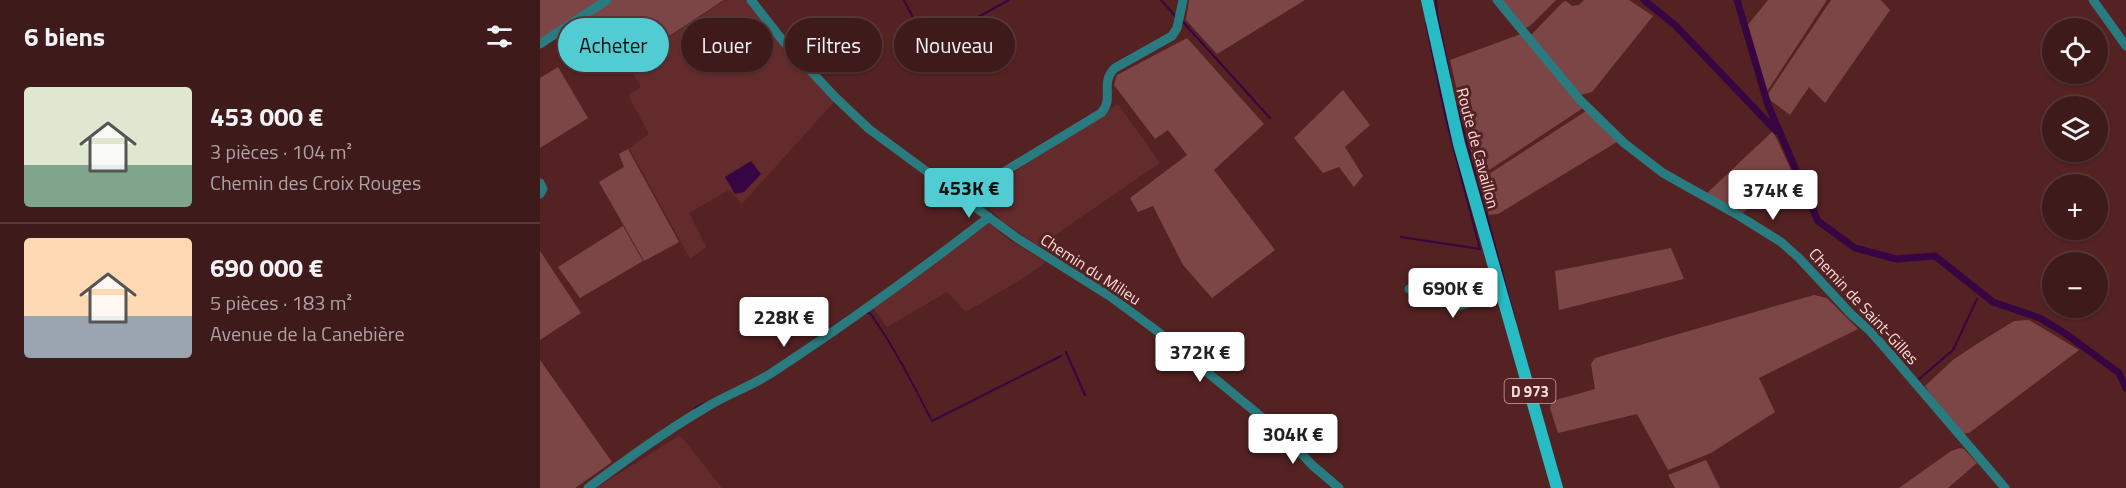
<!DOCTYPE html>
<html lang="fr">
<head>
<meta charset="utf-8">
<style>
	body { margin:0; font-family:"Titillium Web",sans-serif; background:#462323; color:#f1f3f6; height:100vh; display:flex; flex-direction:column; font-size:22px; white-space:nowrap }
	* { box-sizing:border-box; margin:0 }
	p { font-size:20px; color:#ada1a2 }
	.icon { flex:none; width:33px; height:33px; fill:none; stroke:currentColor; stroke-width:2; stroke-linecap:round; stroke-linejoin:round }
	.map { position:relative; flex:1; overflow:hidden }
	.sheet { display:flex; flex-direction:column; background:#3f1a1a; width:540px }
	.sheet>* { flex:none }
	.guide { position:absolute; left:18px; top:18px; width:570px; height:54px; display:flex; gap:12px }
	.controls { position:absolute; left:1502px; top:18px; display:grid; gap:12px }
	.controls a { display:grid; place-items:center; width:66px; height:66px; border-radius:50%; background:#3f1a1a; box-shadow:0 2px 4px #0004,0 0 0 2px #583839; font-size:30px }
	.price { position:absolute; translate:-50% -51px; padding:0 14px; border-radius:6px; background:#fff; color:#222; font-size:20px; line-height:39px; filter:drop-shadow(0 2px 3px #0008) }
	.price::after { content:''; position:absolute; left:50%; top:36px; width:18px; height:14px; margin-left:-9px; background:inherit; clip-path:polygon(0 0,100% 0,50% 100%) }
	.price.active { background:#51ccd3; color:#111 }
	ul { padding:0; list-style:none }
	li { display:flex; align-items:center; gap:18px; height:150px; padding:0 24px }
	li+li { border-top:2px solid #583839 }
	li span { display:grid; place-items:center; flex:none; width:168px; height:120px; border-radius:6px; color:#555 }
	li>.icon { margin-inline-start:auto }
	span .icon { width:72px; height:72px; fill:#fffc; stroke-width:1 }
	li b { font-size:26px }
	h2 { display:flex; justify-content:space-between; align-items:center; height:72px; padding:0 24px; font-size:26px }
	.chip { padding:0 21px; border-radius:27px; background:#3f1a1a; box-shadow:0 2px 4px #0004,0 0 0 2px #583839; font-size:21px; line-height:54px }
	.chip.active { background:#51ccd3; color:#111 }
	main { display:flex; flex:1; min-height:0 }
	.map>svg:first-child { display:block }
	.built { fill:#642b2d }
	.green { fill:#7d4646 }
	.water { fill:#370541 }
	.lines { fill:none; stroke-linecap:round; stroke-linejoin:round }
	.stream { stroke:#370541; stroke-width:2 }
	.canal { stroke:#370541; stroke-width:7 }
	.minor { stroke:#2a7b7f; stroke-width:9 }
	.major { stroke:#27bbc3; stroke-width:12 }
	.labels { text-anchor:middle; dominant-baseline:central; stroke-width:6; stroke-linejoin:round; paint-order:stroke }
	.shield { fill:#542223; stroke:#caa4a4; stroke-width:1.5 }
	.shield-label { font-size:15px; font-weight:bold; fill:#fddcdb }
	.street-label { font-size:16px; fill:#fddcdb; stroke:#542223 }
</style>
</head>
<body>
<main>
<section class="sheet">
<h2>6 biens<svg class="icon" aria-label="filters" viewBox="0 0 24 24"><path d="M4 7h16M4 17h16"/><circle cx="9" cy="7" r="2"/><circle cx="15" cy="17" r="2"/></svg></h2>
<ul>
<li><span style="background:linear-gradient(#dfe7d0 65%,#7fa58c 0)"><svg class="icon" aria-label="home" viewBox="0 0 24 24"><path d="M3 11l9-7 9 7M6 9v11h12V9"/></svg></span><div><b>453 000 €</b><p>3 pièces · 104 m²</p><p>Chemin des Croix Rouges</p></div></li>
<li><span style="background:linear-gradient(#ffd9b3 65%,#9aa5b1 0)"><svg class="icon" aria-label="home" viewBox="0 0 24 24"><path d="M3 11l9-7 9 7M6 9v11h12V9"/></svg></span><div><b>690 000 €</b><p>5 pièces · 183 m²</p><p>Avenue de la Canebière</p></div></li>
</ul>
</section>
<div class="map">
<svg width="1586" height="488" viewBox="0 0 1586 488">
	<rect width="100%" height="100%" fill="#542223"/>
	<!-- built -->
	<path class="built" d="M186,0H207L294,102L202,204L189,190L149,213L166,247L150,259L89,148L109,134L88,95L101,87L87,64Z
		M578,104L620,163L499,246L463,222L438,196Z
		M449,223L469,240L506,262L482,279L426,312L407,292L347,327L333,308Z
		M140,435L182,488H56Z"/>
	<!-- green -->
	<path class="green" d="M0,0H63L0,41Z
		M72,0H184L88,63C73,42 60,33 37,23Z
		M649,0H765L677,54L646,20Z
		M960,0H1016L990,26L985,28Z
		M1044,0H1089L1113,16L1052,92L1040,95L990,36L1023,2L1026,1L1032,6L1039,5Z
		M1228,0H1287L1226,93L1207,26Z
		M1291,0H1341L1350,10L1285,103L1269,87L1250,115L1226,97Z
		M981,34L1043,108L937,178L910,60Z
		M647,38L724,124L674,170L735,250L672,298L643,265L613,206L598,212L590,198L647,155L628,130L615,139L574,85L577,75Z
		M18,67L48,118L0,148V78Z
		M803,90L830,125L805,147L823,176L814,187L799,167L783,173L754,138Z
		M1046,111L1077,142L958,214L949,215L938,181Z
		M1233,131L1251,170L1203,213L1166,194Z
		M88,149L139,242L104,261L59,182L84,167L79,154Z
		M83,226L103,261L40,298L18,267Z
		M1131,248L1144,279L1019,310L1015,271Z
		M0,251L41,313L0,340Z
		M1274,295L1287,298L1318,329L1219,378L1235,412L1171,453L1128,470L1097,414L1018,433L1010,408L1012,401L1055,389L1051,364L1055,358Z
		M1489,320L1539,350L1429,433L1421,434L1400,409L1385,386L1414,359L1440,342L1474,321Z
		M0,360L72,462L35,488H0Z
		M1420,448L1424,449L1437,463L1408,488H1359L1411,451Z
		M1166,460L1180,488H1135L1128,475Z"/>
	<!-- water -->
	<path class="water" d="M211,161L221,174L204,192L195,194L185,177Z"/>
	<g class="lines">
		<!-- stream -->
		<path class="stream" d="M364,0L387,45L469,0
			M621,0L637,18
			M896,0L897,14L910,77
			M642,21L730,118
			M917,106L975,320
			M861,237L940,249L906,119L886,23
			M326,313H330C354,347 373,384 392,421L521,356
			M526,352L545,395
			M1378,380L1413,350L1437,299
			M155,408L163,404"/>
		<!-- canal -->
		<path class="canal" d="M1104,0L1136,26L1236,131
			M1197,0L1228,105L1278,221L1315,248L1356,259L1395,256L1453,302L1500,318L1526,334L1579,373L1586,388"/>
		<!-- minor -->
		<path class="minor" d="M211,0L243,41L295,97L329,129L477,238L571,297L617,331L746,437L772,465L799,488
			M957,0L1040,100L1084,143L1123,173L1196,214L1241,242L1259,258L1311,314L1330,331L1346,349L1465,488
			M1553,0L1586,46
			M0,44L67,0
			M0,183L3,189L0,194
			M424,200L439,187L561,113C575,99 559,83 575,68L632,36L637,28L643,0
			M906,280L920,273
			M869,289L902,279L906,280L915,304L918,306L962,294
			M48,488C86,460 124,432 165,408C186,395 209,387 230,374C305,325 378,272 449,217"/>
		<!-- major -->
		<path class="major" d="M887,0L919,144L1017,488"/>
	</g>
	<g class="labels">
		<!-- shield labels -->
		<rect class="shield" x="964.5" y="379" width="51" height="24" rx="4.5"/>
		<g class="shield-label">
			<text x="990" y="391">D 973</text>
		</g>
		<!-- street labels -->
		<g class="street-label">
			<text transform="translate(938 148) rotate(75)">Route de Cavaillon</text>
			<text transform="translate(551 269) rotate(33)">Chemin du Milieu</text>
			<text transform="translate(1324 306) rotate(47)">Chemin de Saint-Gilles</text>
		</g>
	</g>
</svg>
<div class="controls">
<a><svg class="icon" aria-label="locate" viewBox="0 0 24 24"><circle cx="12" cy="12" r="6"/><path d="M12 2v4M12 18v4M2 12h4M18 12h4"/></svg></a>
<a><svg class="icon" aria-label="layers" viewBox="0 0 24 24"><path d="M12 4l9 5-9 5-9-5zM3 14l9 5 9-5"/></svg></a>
<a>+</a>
<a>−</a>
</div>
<b class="price active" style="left:429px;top:219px">453K €</b>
<b class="price" style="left:1233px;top:221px">374K €</b>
<b class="price" style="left:913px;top:319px">690K €</b>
<b class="price" style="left:244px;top:348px">228K €</b>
<b class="price" style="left:660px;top:383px">372K €</b>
<b class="price" style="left:753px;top:465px">304K €</b>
<div class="guide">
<a class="chip active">Acheter</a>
<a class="chip">Louer</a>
<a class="chip">Filtres</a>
<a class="chip">Nouveau</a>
</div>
</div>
</main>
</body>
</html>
